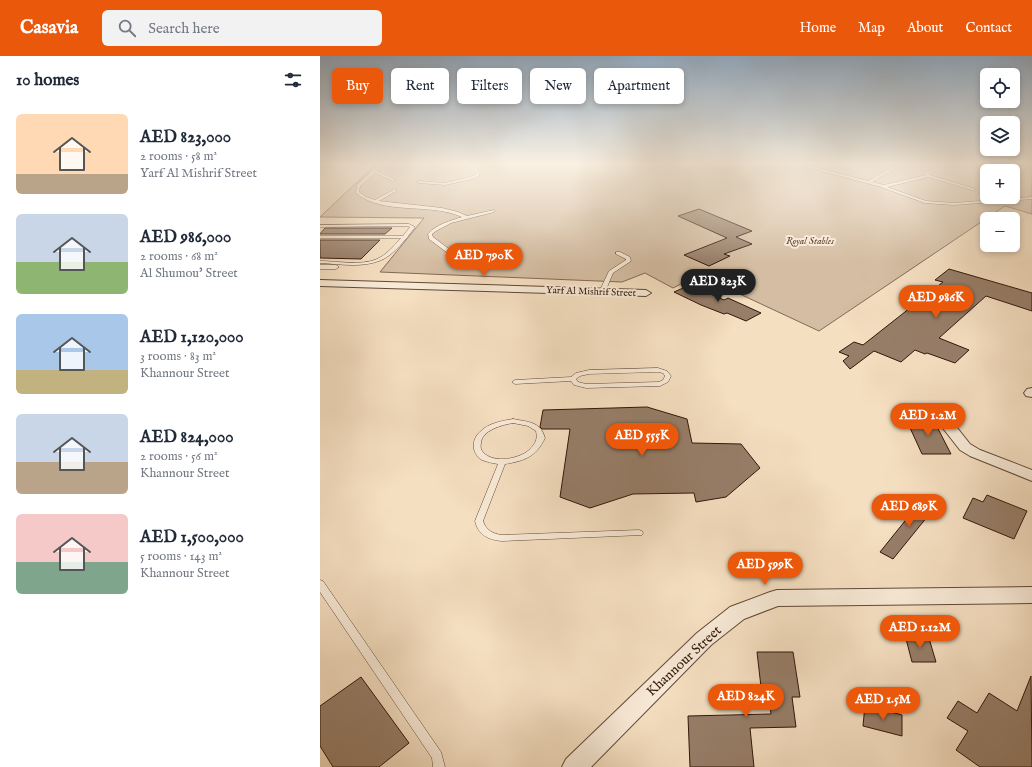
<!DOCTYPE html>
<html lang="en">
<head>
<meta charset="utf-8">
<style>
	body { margin:0; font-family:"IM FELL English",serif; background:#f2f2f3; color:#1f2937; height:100vh; display:flex; flex-direction:column; font-size:15px; white-space:nowrap }
	* { box-sizing:border-box; margin:0 }
	p { font-size:13px; color:#747a83 }
	.icon { flex:none; width:22px; height:22px; fill:none; stroke:currentColor; stroke-width:2; stroke-linecap:round; stroke-linejoin:round }
	.map { position:relative; flex:1; overflow:hidden }
	.details { display:flex; flex-direction:column; background:#fff; width:320px }
	.details>* { flex:none }
	.top-card { position:absolute; left:12px; top:12px; width:380px; height:36px; display:flex; gap:8px }
	.buttons { position:absolute; left:660px; top:12px; display:grid; gap:8px }
	.buttons a { display:grid; place-items:center; width:40px; height:40px; border-radius:6px; background:#fff; box-shadow:0 2px 6px #0003; font-size:20px }
	.price { position:absolute; translate:-50% -34px; padding:0 9px; border-radius:14px; background:#ea580c; color:#fff; font-size:13px; line-height:26px; filter:drop-shadow(0 1px 2px #0008) }
	.price::after { content:''; position:absolute; left:50%; top:24px; width:12px; height:9px; margin-left:-6px; background:inherit; clip-path:polygon(0 0,100% 0,50% 100%) }
	.price.on { background:#222; color:#fff }
	ul { padding:0; list-style:none }
	li { display:flex; align-items:center; gap:12px; height:100px; padding:0 16px }
	li span { display:grid; place-items:center; flex:none; width:112px; height:80px; border-radius:6px; color:#555 }
	li>.icon { margin-inline-start:auto }
	span .icon { width:48px; height:48px; fill:#fffc; stroke-width:1 }
	li b { font-size:17px }
	h2 { display:flex; justify-content:space-between; align-items:center; height:48px; padding:0 16px; font-size:17px }
	.pill { padding:0 14px; border-radius:6px; background:#fff; box-shadow:0 2px 6px #0003; font-size:14px; line-height:36px }
	.pill.on { background:#ea580c; color:#fff }
	header { display:flex; align-items:center; gap:24px; box-sizing:border-box; height:56px; padding:0 20px; background:#ea580c; color:#fff }
	header strong { font-size:19px }
	nav { display:flex; gap:22px; margin-inline-start:auto; font-size:14px }
	.search { width:280px; height:36px; background:#f2f2f3; display:flex; align-items:center; gap:10px; box-sizing:border-box; padding:0 14px; border-radius:6px; color:#747a83; font-size:15px }
	main { display:flex; flex:1; min-height:0 }
	.map>svg:first-child { display:block }
	.green { fill:#d4bda2; stroke:#826956; fill-rule:evenodd }
	.building { fill:#977e69; stroke:#31150a }
	.lines { fill:none; stroke-linecap:round; stroke-linejoin:round }
	.service-casing { stroke:#624838; stroke-width:1 }
	.minor-casing { stroke:#624838; stroke-width:2 }
	.service { fill:#f8ead7; fill-rule:evenodd }
	.minor { fill:#f8ead7; fill-rule:evenodd }
	.labels { text-anchor:middle; dominant-baseline:central; stroke-width:4; stroke-linejoin:round; paint-order:stroke }
	.far-park-label { font-size:10px; font-style:italic; fill:#624738; stroke:#f8ead7 }
	.far-street-label { font-size:10px; fill:#31150a; stroke:#f8ead7 }
	.near-street-label { font-size:14px; fill:#31150a; stroke:#f8ead7 }
</style>
</head>
<body>
<header>
<strong>Casavia</strong>
<div class="search"><svg class="icon" aria-label="search" viewBox="0 0 24 24"><circle cx="10" cy="10" r="6"/><path d="M15 15l6 6"/></svg>Search here</div>
<nav><a>Home</a><a>Map</a><a>About</a><a>Contact</a></nav>
</header>
<main>
<section class="details">
<h2>10 homes<svg class="icon" aria-label="filters" viewBox="0 0 24 24"><path d="M4 7h16M4 17h16"/><circle cx="9" cy="7" r="2"/><circle cx="15" cy="17" r="2"/></svg></h2>
<ul>
<li><span style="background:linear-gradient(#ffd9b3 75%,#b9a48a 0)"><svg class="icon" aria-label="home" viewBox="0 0 24 24"><path d="M3 11l9-7 9 7M6 9v11h12V9"/></svg></span><div><b>AED 823,000</b><p>2 rooms · 58 m²</p><p>Yarf Al Mishrif Street</p></div></li>
<li><span style="background:linear-gradient(#c9d6e8 60%,#8fb573 0)"><svg class="icon" aria-label="home" viewBox="0 0 24 24"><path d="M3 11l9-7 9 7M6 9v11h12V9"/></svg></span><div><b>AED 986,000</b><p>2 rooms · 68 m²</p><p>Al Shumou' Street</p></div></li>
<li><span style="background:linear-gradient(#a9c7e8 70%,#c2b280 0)"><svg class="icon" aria-label="home" viewBox="0 0 24 24"><path d="M3 11l9-7 9 7M6 9v11h12V9"/></svg></span><div><b>AED 1,120,000</b><p>3 rooms · 83 m²</p><p>Khannour Street</p></div></li>
<li><span style="background:linear-gradient(#c9d6e8 60%,#b9a48a 0)"><svg class="icon" aria-label="home" viewBox="0 0 24 24"><path d="M3 11l9-7 9 7M6 9v11h12V9"/></svg></span><div><b>AED 824,000</b><p>2 rooms · 56 m²</p><p>Khannour Street</p></div></li>
<li><span style="background:linear-gradient(#f6c9c9 60%,#7fa58c 0)"><svg class="icon" aria-label="home" viewBox="0 0 24 24"><path d="M3 11l9-7 9 7M6 9v11h12V9"/></svg></span><div><b>AED 1,500,000</b><p>5 rooms · 143 m²</p><p>Khannour Street</p></div></li>
</ul>
</section>
<div class="map">
<svg width="712" height="711" viewBox="0 0 712 711">
	<rect width="100%" height="100%" fill="#f5dfc1"/>
	<filter id="stains"><feTurbulence type="fractalNoise" baseFrequency=".005" numOctaves="4"/><feColorMatrix values="0 0 0 0 .2 0 0 0 0 .09 0 0 0 0 .02 0 0 0 .5 -.17"/></filter>
	<radialGradient id="worn" r=".72"><stop offset=".6" stop-color="#630" stop-opacity="0"/><stop offset="1" stop-color="#630" stop-opacity=".3"/></radialGradient>
	<!-- green -->
	<path class="green" d="M57,107H712V158L685,150L499,275L379,219L353,232L325,217L302,226L60,216L104,162L0,161ZM667,115H693V141H667Z"/>
	<!-- building -->
	<path class="building" d="M379,153L432,175L416,181L432,188L404,198L410,200L389,210L364,199L407,182L358,160Z
		M5,172H72L65,178H0Z
		M0,184H60L41,203L0,202Z
		M629,213L712,237V255L666,240L619,282L649,294L635,307L607,297L605,298L595,294L581,306L554,295L530,313L523,305L529,300L519,296L534,286L543,289L623,226L615,224Z
		M370,229L404,244L408,242L441,257L426,265L407,257L404,258L381,249L354,236Z
		M327,351L367,363L372,387L421,388L440,412L406,441L376,446L374,437L313,438L270,452L240,441L250,373H222L220,371L223,354Z
		M586,363H613L631,398H602Z
		M609,439L620,445L573,503L560,496L593,455L595,456Z
		M667,439L707,455L694,483L643,462L653,442L663,446Z
		M585,579H608L616,606H592Z
		M437,596H473L480,641H472L476,671L430,672L434,711H370L368,660L451,658L448,631H441Z
		M711,620L712,711H660L636,694L648,675L627,662L638,645L657,657L669,637L697,655Z
		M41,621L89,687L59,711H13L0,690V650Z
		M545,649L582,659V680L543,670Z"/>
	<g class="lines">
		<defs>
			<path id="service" d="M60,107H65L57,115L76,124L73,125L55,117L40,130L39,136L46,141L55,144L75,133L77,134L76,135L59,145L122,152L138,156L147,160L174,154V156L131,167L116,175L112,178L113,181L145,205V207H141L109,183L108,178C117,168 130,165 142,161C109,146 64,160 36,137L37,129Z
				M145,107H150L160,116L159,120L152,123L125,129L99,127L97,126L99,125L125,127L150,121L156,118L157,117Z
				M471,107H479L548,125L580,107H585L552,126L564,129L606,119L605,116L629,107H635L609,117L610,119L655,133V135L609,121L567,131L606,145L634,147L712,141V143L634,149L605,147L561,131Z
				M643,107H650L676,115H670Z
				M89,168L95,171C87,182 72,201 59,205C41,212 19,208 0,207V205C16,205 42,210 57,203C66,199 74,190 81,182H0V180H83L90,171L88,170L0,171V169Z
				M296,196H300L310,201L311,205L293,217L285,236L284,237H280L279,236L289,215L306,204V203L296,198Z
				M0,209H16L19,211L16,213H0Z
				M338,312L347,315L351,320L348,326L340,330L266,332L254,329L251,325L195,328L192,326L195,324L251,321L256,317L269,314ZM338,316L343,317L345,320L343,324L339,326L266,328L258,326L256,323L260,320L269,318Z
				M193,363C208,366 220,365 225,382C216,401 204,405 185,408L163,465C166,474 173,478 182,479L319,474L322,475L323,477L322,479L182,485C169,484 158,479 155,465L178,408C172,407 167,406 162,404C151,397 151,383 161,375C169,367 182,365 193,363ZM193,367L208,370L216,375C218,384 215,388 209,394C199,403 173,408 163,396C161,394 160,391 161,387C162,374 182,369 193,367Z
				M0,524L3,525L121,696L125,711H113L112,702L0,536Z"/>
			<path id="minor" d="M0,224L326,234L331,237L326,240L0,230Z
				M712,332V341L706,340L704,337L707,333Z
				M622,358L627,359L650,388L660,394L712,414V425L650,400L640,394L615,362L617,359Z
				M712,531V547L458,550L424,563L391,589L271,711H242L246,703L377,577L410,551L450,536L457,534Z"/>
		</defs>
		<!-- service casing -->
		<use href="#service" class="service-casing"/>
		<!-- minor casing -->
		<use href="#minor" class="minor-casing"/>
		<!-- service -->
		<use href="#service" class="service"/>
		<!-- minor -->
		<use href="#minor" class="minor"/>
	</g>
	<!-- sky -->
	<linearGradient id="sky" x2="0" y2="1"><stop stop-color="#92aac0"/><stop offset="0.52" stop-color="#faf1e3"/><stop offset="1" stop-color="#faf1e3" stop-opacity="0"/></linearGradient>
	<rect width="712" height="207" fill="url(#sky)"/>
	<g class="labels">
		<!-- far-park labels -->
		<g class="far-park-label">
			<text x="490" y="185">Royal Stables</text>
		</g>
		<!-- far-street labels -->
		<g class="far-street-label">
			<text transform="translate(271 236) rotate(2)">Yarf Al Mishrif Street</text>
		</g>
		<!-- near-street labels -->
		<g class="near-street-label">
			<text transform="translate(364 605) rotate(-43)">Khannour Street</text>
		</g>
	</g>
	<rect width="100%" height="100%" filter="url(#stains)"/>
	<rect width="100%" height="100%" fill="url(#worn)"/>
</svg>
<div class="buttons">
<a><svg class="icon" aria-label="locate" viewBox="0 0 24 24"><circle cx="12" cy="12" r="6"/><path d="M12 2v4M12 18v4M2 12h4M18 12h4"/></svg></a>
<a><svg class="icon" aria-label="layers" viewBox="0 0 24 24"><path d="M12 4l9 5-9 5-9-5zM3 14l9 5 9-5"/></svg></a>
<a>+</a>
<a>−</a>
</div>
<b class="price" style="left:164px;top:221px">AED 790K</b>
<b class="price on" style="left:398px;top:247px">AED 823K</b>
<b class="price" style="left:616px;top:263px">AED 986K</b>
<b class="price" style="left:608px;top:381px">AED 1.2M</b>
<b class="price" style="left:322px;top:401px">AED 555K</b>
<b class="price" style="left:589px;top:472px">AED 689K</b>
<b class="price" style="left:445px;top:530px">AED 599K</b>
<b class="price" style="left:600px;top:593px">AED 1.12M</b>
<b class="price" style="left:426px;top:662px">AED 824K</b>
<b class="price" style="left:563px;top:665px">AED 1.5M</b>
<div class="top-card">
<a class="pill on">Buy</a>
<a class="pill">Rent</a>
<a class="pill">Filters</a>
<a class="pill">New</a>
<a class="pill">Apartment</a>
</div>
</div>
</main>
</body>
</html>
